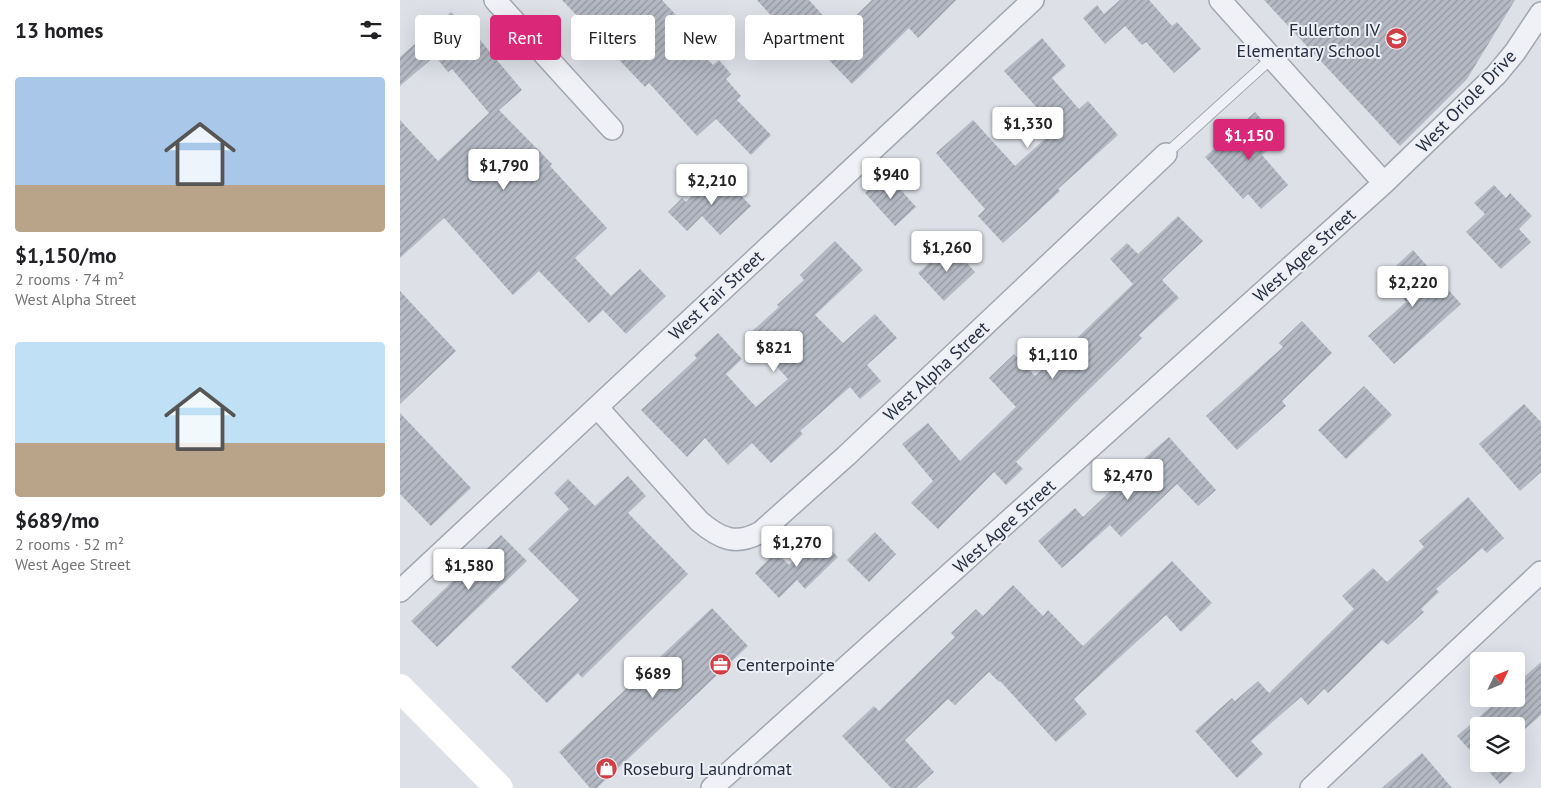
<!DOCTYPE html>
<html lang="en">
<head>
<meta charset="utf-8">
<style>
	body { margin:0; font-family:"PT Sans",sans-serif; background:#f2f2f2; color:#202124; height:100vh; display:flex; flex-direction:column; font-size:19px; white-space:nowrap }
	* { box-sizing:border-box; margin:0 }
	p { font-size:16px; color:#757577 }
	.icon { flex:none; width:28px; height:28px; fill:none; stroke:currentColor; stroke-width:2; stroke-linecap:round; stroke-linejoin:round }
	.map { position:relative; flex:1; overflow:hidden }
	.side { display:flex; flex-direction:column; background:#fff; width:400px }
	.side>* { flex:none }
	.top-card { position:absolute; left:15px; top:15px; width:475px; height:45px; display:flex; gap:10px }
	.needle { width:32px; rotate:47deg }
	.fabs { position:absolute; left:1070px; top:652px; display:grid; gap:10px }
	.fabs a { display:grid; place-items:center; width:55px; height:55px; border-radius:5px; background:#fff; box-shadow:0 5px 20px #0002; font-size:25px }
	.price { position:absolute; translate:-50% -42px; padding:0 11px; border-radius:5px; background:#fff; color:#222; font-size:16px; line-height:32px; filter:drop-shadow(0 1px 2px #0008) }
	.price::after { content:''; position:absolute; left:50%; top:30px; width:15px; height:11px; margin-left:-8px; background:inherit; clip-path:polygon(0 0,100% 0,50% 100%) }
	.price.current { background:#db2777; color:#fff }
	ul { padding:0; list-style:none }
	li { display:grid; align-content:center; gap:10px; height:265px; padding:0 15px }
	li span { display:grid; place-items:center; height:155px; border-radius:5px; color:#555 }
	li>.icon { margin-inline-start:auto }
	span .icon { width:90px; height:90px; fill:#fffc; stroke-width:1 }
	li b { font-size:21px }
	h2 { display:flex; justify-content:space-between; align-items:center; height:60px; padding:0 15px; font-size:21px }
	.pill { padding:0 18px; border-radius:5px; background:#fff; box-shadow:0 5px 20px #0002; font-size:18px; line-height:45px }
	.pill.current { background:#db2777; color:#fff }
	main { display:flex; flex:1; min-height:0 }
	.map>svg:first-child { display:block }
	.building { fill:url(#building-hatch) }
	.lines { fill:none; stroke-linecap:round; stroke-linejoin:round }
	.service-casing { stroke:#a2a7b1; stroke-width:12 }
	.minor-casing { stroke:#a2a7b1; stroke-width:24 }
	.service { stroke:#f0f1f6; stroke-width:10 }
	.minor { stroke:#f0f1f6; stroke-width:21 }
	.secondary { stroke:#fff; stroke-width:28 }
	.labels { text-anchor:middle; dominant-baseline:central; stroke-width:4; stroke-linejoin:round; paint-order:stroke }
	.poi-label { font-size:18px; fill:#262d3e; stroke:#eceff5; text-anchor:start }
	.street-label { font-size:18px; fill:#262d3e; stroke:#eceff5 }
</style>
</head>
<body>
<main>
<section class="side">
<h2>13 homes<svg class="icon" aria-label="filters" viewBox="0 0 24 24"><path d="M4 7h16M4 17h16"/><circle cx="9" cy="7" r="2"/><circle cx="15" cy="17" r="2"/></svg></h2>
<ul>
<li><span style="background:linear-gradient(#a9c7e8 70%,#b9a48a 0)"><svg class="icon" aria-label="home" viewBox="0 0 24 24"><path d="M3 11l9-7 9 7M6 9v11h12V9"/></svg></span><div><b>$1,150/mo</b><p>2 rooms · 74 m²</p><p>West Alpha Street</p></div></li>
<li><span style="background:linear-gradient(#bfe0f5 65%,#b9a48a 0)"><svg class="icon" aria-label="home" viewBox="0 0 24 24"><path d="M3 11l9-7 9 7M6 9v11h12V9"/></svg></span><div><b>$689/mo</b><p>2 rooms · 52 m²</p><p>West Agee Street</p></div></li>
</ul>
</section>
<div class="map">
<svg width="1141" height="788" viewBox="0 0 1141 788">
	<defs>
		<pattern id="building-hatch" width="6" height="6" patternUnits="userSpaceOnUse" patternTransform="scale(1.25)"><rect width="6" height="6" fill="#b4b9c4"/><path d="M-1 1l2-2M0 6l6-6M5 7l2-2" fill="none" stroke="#9297a1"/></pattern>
	</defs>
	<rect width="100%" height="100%" fill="#dde0e7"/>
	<!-- building -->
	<path class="building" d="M162,0H262L291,31L286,36L313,65L319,60L331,74L326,79L341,96L337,100L371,135L351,155L316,119L297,136L249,83L245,87Z
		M357,0H409L435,29L442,22L445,26L472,0H556L518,38L509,28L452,84L407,37L398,46Z
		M720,0H749L772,26L777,22L801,49L774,73L746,42L742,45L725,26L705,44L683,18L697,5L704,14Z
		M864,0H1115L1067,79L1000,146Z
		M51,12L62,24L65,22L122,90L99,110L152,164L150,166L207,228L175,258L211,296L240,269L266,296L226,334L203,310L189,323L139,271L113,295L44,218L0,258V120L38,161L89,113L52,69L48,72L35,56L0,86V57Z
		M642,38L666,66L652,78L679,109L688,101L718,135L658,189L660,191L603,243L578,216L585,209L536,153L573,120L615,166L656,129L604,71Z
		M855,112L880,139L862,155L888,185L861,209L848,194L843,199L805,157Z
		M317,171L351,206L320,235L302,216L287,231L268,212L282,198L286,202Z
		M487,174L516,207L495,226L465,193Z
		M1094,185L1106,198L1110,193L1132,216L1119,229L1131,242L1101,269L1066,232L1085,214L1074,203Z
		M778,216L803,241L762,280L779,298L739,335L742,338L675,403L616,462L623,469L606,485L594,472L538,529L511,503L533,481L502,444L528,423L560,461L616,407L589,378L614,354L635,376L643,369L644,370L733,284L710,259L727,243L738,254Z
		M435,241L463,270L415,315L443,343L475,314L497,338L467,365L481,381L460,399L450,387L400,431L403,434L371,463L352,443L328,465L305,438L287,457L241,410L297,358L294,355L318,333L342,359L326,374L356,407L388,379L348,335L379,307L377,305L404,280L400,275Z
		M550,244L575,272L544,301L518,273Z
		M1013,250L1061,304L994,364L968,336L1006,302L984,277Z
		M0,291L56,351L0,404Z
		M902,321L932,353L882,401L886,406L837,450L806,416L883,347L879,343Z
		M964,386L992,415L946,459L918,430Z
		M1124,404L1141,422V472L1120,491L1079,444Z
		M0,413L71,488L31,526L0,494Z
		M769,437L816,490L798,506L777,484L721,537L710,525L662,568L638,541L675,508L683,517L724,478L721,475L737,459L740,462Z
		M228,476L246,496L228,513L288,574L182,678L178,673L147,703L111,667L179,600L128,549L169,509L154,493L168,479L195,506Z
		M1068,497L1104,538L1087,553L1082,548L1036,589L1039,592L1021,609L1024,612L988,645L982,640L928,693L924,689L908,705L901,697L851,741L863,754L837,778L795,731L832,698L835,701L858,681L869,693L954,609L942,596L973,568L987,582L1024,547L1019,541Z
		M475,532L496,554L469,582L447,560Z
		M101,535L127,561L37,647L11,621Z
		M418,537L438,557L405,589L397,580L379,598L355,573L376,552L389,565Z
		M772,561L812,603L781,632L766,615L674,699L687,714L656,742L600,681L599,682L589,672L555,705L548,699L505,740L534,772L516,788H491L442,736L474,706L479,711L555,637L551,633L576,609L583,616L613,585L643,616L648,610L683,646Z
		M312,608L348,646L197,788H190L159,752Z
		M1141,662V715L1116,737V726H1079V760L1057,736L1100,699H1116V684Z
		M1022,753L1052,788H982Z
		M1116,756L1123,763L1100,784L1082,764H1116Z"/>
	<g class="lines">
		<defs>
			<path id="service" d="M766,154L872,58"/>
			<path id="minor" d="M95,0L212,129
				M820,0L984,183
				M197,407L299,521C320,539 336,546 361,532L446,456L766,154
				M0,591L633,0
				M312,788L984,183L1096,75L1115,52L1141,13
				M911,788L1141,572"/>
		</defs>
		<!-- service casing -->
		<use href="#service" class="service-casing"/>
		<!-- minor casing -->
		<use href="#minor" class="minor-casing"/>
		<!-- service -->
		<use href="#service" class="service"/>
		<!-- minor -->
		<use href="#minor" class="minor"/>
		<!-- secondary -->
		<path class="secondary" d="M0,688L99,788"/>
	</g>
	<!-- icons -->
	<defs>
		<symbol id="school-disc" viewBox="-11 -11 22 22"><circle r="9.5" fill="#d03f46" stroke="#eceff5"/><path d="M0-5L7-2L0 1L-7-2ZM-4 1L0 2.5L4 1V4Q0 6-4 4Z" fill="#fff"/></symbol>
		<symbol id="office-disc" viewBox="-11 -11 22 22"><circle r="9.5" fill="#d03f46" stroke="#eceff5"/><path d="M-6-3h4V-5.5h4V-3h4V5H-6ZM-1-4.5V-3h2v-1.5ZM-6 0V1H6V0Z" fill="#fff"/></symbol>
		<symbol id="shop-disc" viewBox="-11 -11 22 22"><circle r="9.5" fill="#d03f46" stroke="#eceff5"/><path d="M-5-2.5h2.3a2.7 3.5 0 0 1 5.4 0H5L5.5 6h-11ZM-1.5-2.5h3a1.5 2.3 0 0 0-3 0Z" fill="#fff"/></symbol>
	</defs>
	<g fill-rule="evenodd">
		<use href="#school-disc" x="984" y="26" width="25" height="25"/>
		<use href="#office-disc" x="308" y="652" width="25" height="25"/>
		<use href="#shop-disc" x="194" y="756" width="25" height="25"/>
	</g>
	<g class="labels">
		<!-- poi labels -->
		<g class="poi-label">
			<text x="980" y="29" text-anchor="end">Fullerton IV<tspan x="980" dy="21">Elementary School</tspan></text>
			<text x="336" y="664">Centerpointe</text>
			<text x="223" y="768">Roseburg Laundromat</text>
		</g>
		<!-- street labels -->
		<g class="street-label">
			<text transform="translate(1066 101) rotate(-46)">West Oriole Drive</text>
			<text transform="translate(904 255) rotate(-42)">West Agee Street</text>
			<text transform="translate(316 295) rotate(-43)">West Fair Street</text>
			<text transform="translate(536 371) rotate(-43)">West Alpha Street</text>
			<text transform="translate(604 526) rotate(-42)">West Agee Street</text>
		</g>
	</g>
</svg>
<div class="fabs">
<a><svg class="needle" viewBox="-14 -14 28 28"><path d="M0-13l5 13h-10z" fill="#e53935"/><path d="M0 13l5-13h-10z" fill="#757577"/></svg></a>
<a><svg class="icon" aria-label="layers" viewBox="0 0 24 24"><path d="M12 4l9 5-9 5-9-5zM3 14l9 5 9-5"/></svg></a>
</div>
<b class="price" style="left:628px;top:149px">$1,330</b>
<b class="price current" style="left:849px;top:161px">$1,150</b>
<b class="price" style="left:104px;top:191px">$1,790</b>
<b class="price" style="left:491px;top:200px">$940</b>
<b class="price" style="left:312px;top:206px">$2,210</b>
<b class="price" style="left:547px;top:273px">$1,260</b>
<b class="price" style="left:1013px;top:308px">$2,220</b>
<b class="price" style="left:374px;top:373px">$821</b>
<b class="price" style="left:653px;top:380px">$1,110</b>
<b class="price" style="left:728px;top:501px">$2,470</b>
<b class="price" style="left:397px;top:568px">$1,270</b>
<b class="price" style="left:69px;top:591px">$1,580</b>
<b class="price" style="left:253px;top:699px">$689</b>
<div class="top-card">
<a class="pill">Buy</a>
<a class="pill current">Rent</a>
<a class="pill">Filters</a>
<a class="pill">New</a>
<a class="pill">Apartment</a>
</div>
</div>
</main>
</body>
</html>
